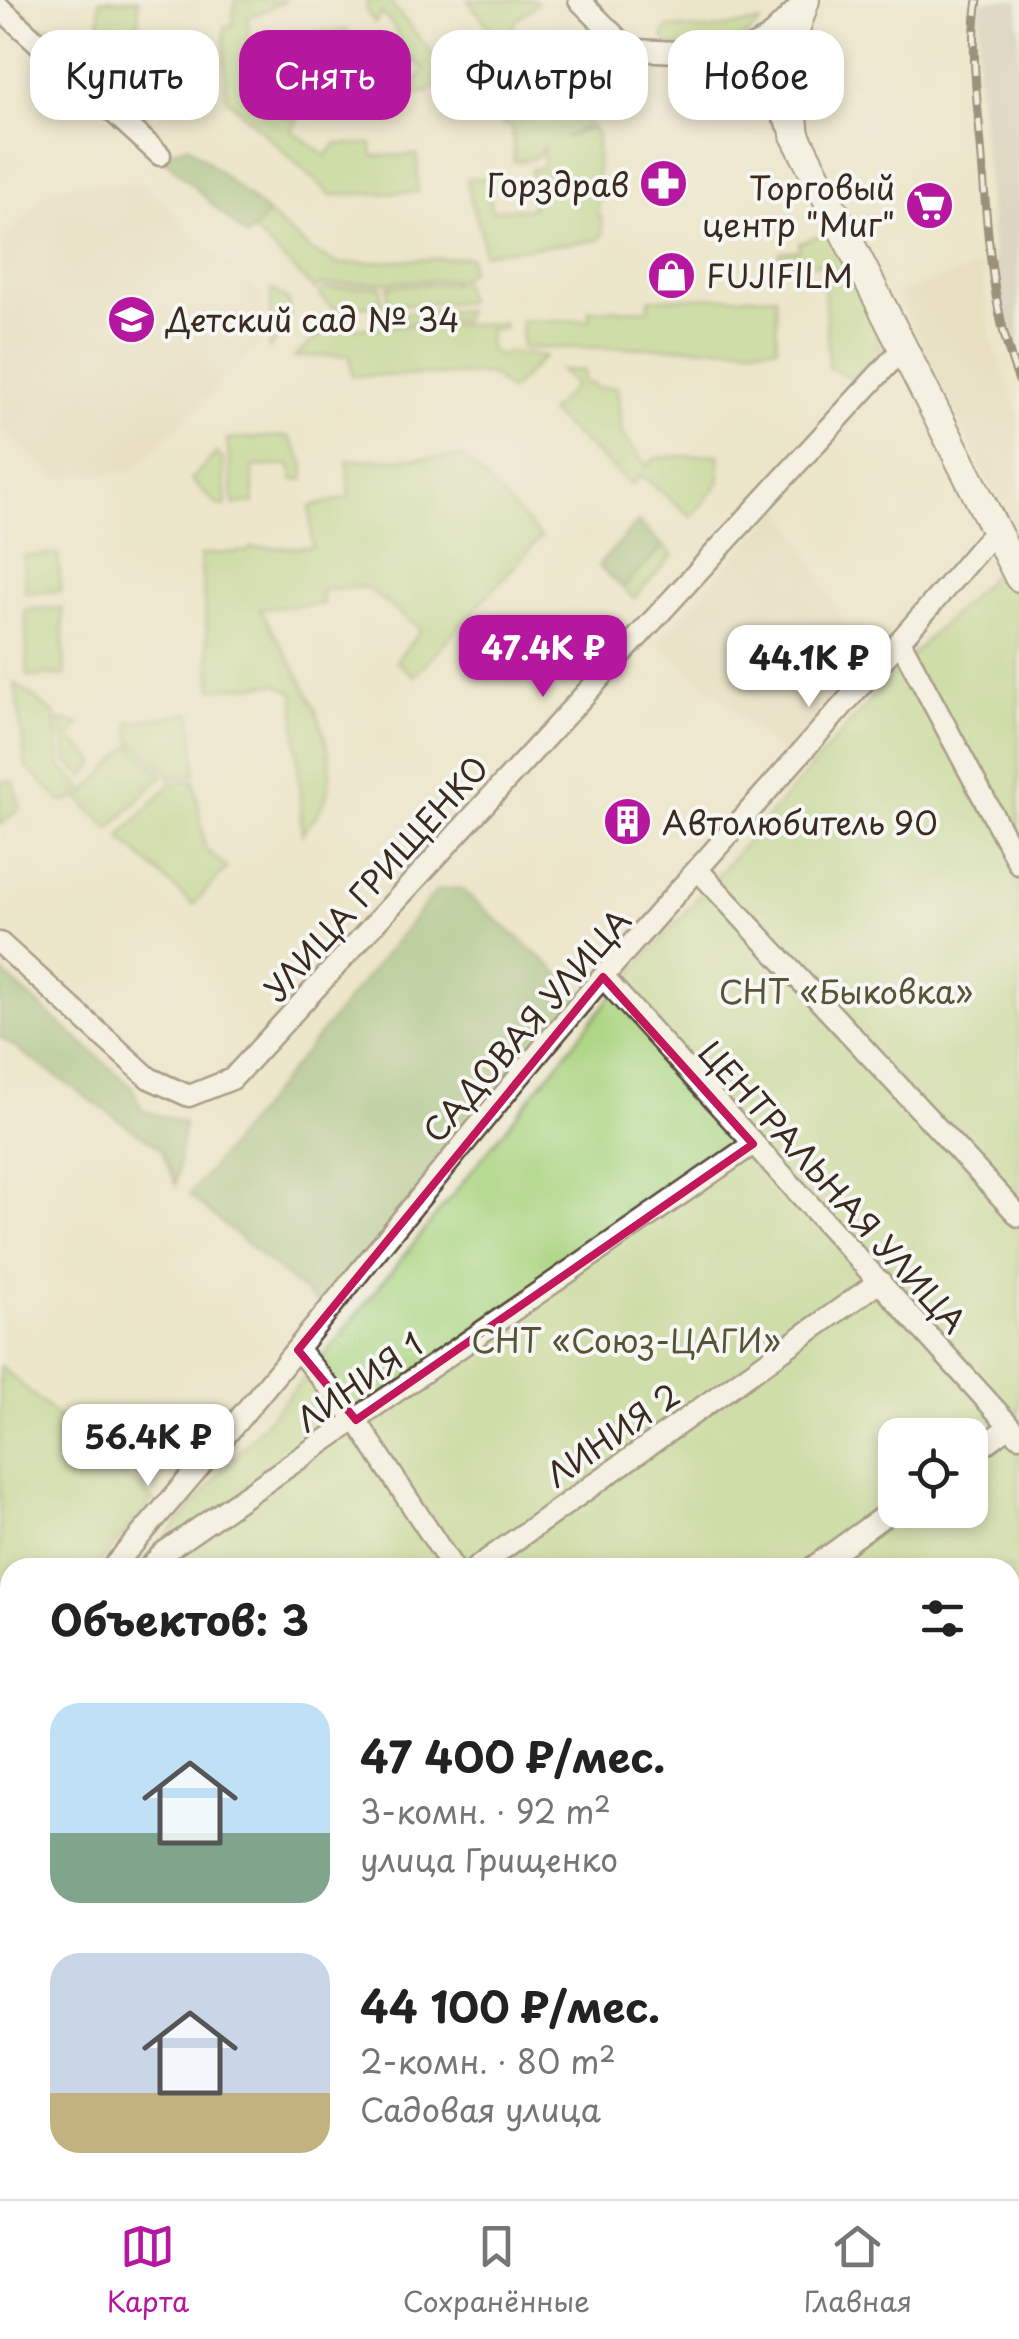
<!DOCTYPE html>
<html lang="ru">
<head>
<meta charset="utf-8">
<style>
	body { margin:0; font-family:"Playpen Sans",sans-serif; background:#f6f6f6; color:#222; height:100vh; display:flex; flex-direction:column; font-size:38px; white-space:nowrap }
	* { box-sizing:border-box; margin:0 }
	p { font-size:32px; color:#767676 }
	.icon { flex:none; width:55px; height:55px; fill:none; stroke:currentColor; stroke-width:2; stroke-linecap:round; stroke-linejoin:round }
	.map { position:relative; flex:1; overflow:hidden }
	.side { position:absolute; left:0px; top:1558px; width:1020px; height:642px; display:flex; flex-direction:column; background:#fff; border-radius:30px 30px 0 0; box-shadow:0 5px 15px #0003 }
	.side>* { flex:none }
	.guide { position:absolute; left:30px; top:30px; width:960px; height:90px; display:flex; gap:20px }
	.controls { position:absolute; left:878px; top:1418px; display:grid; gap:20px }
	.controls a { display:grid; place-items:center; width:110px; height:110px; border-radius:20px; background:#fff; box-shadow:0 5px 15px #0003; font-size:50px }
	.price { position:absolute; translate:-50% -85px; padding:0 22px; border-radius:20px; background:#fff; color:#222; font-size:32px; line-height:65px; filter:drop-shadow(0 2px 5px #0008) }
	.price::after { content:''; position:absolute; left:50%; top:60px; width:30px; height:22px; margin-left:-15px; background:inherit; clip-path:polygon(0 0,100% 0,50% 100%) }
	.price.selected { background:#b5179e; color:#fff }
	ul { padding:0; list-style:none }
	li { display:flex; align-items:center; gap:30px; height:250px; padding:0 50px }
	li span { display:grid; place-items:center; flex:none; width:280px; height:200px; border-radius:30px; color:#555 }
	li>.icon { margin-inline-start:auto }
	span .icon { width:120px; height:120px; fill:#fffc; stroke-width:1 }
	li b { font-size:42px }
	h2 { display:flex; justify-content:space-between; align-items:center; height:120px; padding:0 50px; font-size:42px }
	.chip { padding:0 35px; border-radius:30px; background:#fff; box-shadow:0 5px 15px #0003; font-size:35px; line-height:90px }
	.chip.selected { background:#b5179e; color:#fff }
	.menu { display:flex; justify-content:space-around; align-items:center; height:140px; border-top:2px solid #e0e0e0; background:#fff; font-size:28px; color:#767676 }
	.menu a { display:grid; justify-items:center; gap:5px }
	.menu .selected { color:#b5179e }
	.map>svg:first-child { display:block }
	.built { fill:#e2d7b7 }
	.industrial { fill:#c7c5b8 }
	.green { fill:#aad47f; stroke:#727f4e; stroke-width:2.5; fill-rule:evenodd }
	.forest { fill:#87b66e; stroke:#617046; stroke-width:2.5 }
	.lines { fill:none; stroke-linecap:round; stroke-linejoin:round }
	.minor-casing { stroke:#564638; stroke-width:25 }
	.major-casing { stroke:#564638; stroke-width:32 }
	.minor { stroke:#fff; stroke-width:20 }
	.major { stroke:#fff; stroke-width:28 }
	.rail-casing { stroke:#3b2a1e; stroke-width:9 }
	.rail { stroke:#f6f6f2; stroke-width:5; stroke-dasharray:15; stroke-linecap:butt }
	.marked { fill:none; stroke:#c2185b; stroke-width:8; stroke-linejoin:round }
	.labels { text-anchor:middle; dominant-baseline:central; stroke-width:8; stroke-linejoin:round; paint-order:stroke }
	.poi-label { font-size:32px; fill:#3b2a1e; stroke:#f6f6f2; text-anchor:start }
	.street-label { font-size:32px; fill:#3b2a1e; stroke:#f6f6f2 }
	.park-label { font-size:32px; fill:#575436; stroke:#f6f6f2 }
</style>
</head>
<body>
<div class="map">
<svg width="1019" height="2199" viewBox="0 0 1019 2199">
	<rect width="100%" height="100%" fill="#f6f6f2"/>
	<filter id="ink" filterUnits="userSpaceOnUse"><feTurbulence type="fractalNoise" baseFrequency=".01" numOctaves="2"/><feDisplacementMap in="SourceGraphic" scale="20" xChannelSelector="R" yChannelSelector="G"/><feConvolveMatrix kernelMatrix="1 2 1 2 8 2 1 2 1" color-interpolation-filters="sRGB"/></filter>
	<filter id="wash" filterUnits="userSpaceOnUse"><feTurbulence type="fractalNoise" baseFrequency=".0048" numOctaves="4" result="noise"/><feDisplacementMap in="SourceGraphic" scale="40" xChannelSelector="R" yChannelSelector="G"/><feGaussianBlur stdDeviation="2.25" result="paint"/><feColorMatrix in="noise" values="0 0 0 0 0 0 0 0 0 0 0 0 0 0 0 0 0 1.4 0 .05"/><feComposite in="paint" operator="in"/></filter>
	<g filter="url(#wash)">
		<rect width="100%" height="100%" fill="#ece6ca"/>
		<!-- built -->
		<path class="built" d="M140,182L263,296V342L133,471L59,478L0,428V243L54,185Z
			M982,265L990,335L1019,416V544L897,293Z
			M782,505L868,666L788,760L659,642Z"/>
		<!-- industrial -->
		<path class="industrial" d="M981,0H1019V365L995,276L977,66Z"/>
		<!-- green -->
		<path class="green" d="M99,0H138L139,25L97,64L94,26L100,25Z
			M234,0H287L248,18L251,92L271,110L298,120L291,130L326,156L336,144H372L373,156L417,155L418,192L331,195L226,98L224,26H233Z
			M368,0H388L441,64L443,81L428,92L405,97V82L418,79L424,68L404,54L394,26L381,13L375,23L366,11Z
			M468,0H535L538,3L516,20L512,30L546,71L520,72L519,52L508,38L500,41Z
			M760,22C739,52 705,45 671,46L663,39L668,27L707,30Z
			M89,26L92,64L70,74L34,28Z
			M347,30L348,64L291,66L289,32Z
			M142,38L146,122H130L115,104L114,86H105L102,74Z
			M562,89L589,124L564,138L592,127L597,135L598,217H602L603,234L598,240L483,253C484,225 468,207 467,179L489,178L491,210L532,208L531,169L543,167V149L533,159L514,162L512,125H502L501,101L553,107V90Z
			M268,214L313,252L339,264L470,257V271L460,279L319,285L315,290L253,230Z
			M829,232L875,323L882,353L852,378L829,368L823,264H776L780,252L799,250V243Z
			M463,283L467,302L388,305V286Z
			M381,286L382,305L332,308L319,294L322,289Z
			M271,289L289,301V329L269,349Z
			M776,296L777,347L522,348L521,321L589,320V310L649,309V299Z
			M466,310L463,320L390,323L393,313Z
			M504,323V329H488L489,349L501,357L505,352L545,356L510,391L490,374L352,376L350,355L294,357L327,329Z
			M559,370L584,371V384H594L595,388L617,387L622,433L647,466L655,458L719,454L720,481L692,517L641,475L632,485L549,413L575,385Z
			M288,436L304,462V480H293L291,465L252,467L254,503L234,505L227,439Z
			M216,453L223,459L226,505L218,506L191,480Z
			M464,457L541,537L414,676L396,661L421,630L365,587L322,590L323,604L260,609C287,658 350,743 324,802C319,814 309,824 302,834L294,693L277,684L212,689L200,555L249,551L250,548L312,547L310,507L349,497L347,460Z
			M663,546L673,555L634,598L623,588Z
			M58,554L61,591L25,593L23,556Z
			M992,576L1008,578L1019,602V2199H0V1728L10,1716V2190H1010V1568L139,1567L330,1348L610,998L900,666ZM895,1435H970V1510H895Z
			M62,608L65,675L28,677L25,609Z
			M15,683L55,714L61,767L83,788L74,799L63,803L26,767Z
			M192,713L196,773L169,779L168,772L131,740L129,722Z
			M60,720L80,724L69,737L97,763L84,777L68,762Z
			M131,745L163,775L110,829L79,799Z
			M194,779L205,848L227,868L193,905L120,837L172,783Z
			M14,781L20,808L0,825V782Z
			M0,1366L153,1500L96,1567L10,1568V1668L0,1680Z"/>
		<!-- forest -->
		<path class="forest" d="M188,145L268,214L247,237L160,155Z
			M638,522L663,546L623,588L598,566Z
			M460,888L587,997L327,1311L189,1195L437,890Z
			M0,971L132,1087L142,1110L184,1123L176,1185L161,1149L0,1037Z"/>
	</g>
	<g filter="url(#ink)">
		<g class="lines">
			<defs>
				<path id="minor" d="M579,0L621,42L635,50L786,57
					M0,8L160,155
					M737,54L767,39L800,6
					M727,57L760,79L792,131
					M901,643L1019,864
					M699,871L1019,1216
					M0,943L149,1078L189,1096L232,1079L903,348
					M603,977L1019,1436
					M298,1350L356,1420L453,1568
					M970,1455L1010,1426
					M112,1568C281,1376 435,1173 601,979C732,828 867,682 996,529
					M149,1568L163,1553L753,1144
					M476,1568L880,1281
					M812,1568L895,1508
					M1010,1656L1019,1649
					M0,1695L10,1683
					M0,1734L10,1723
					M0,1903L10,1896
					M1010,1910L1019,1904
					M0,2130L10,2123
					M1010,2176L1019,2169
					M894,2190L901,2199
					M242,2199L254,2190
					M601,2199L613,2190
					M978,2199L991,2190"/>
				<path id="major" d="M805,0L786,57L795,135L1019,577"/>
			</defs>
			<!-- minor casing -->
			<use href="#minor" class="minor-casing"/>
			<!-- major casing -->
			<use href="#major" class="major-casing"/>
			<!-- minor -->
			<use href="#minor" class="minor"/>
			<!-- major -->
			<use href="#major" class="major"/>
			<defs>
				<path id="rail" d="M978,0C970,48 977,98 981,146C987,224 990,306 1019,381"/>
			</defs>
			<!-- rail casing -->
			<use href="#rail" class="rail-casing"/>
			<!-- rail -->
			<use href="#rail" class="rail"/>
		</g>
	</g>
	<!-- marked area -->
	<path d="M0 0H1019V2199H0ZM603,977L753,1144L356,1420L298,1350Z" fill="#ece6ca" fill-opacity=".55" fill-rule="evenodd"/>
	<path class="marked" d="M603,977L753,1144L356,1420L298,1350Z"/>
	<!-- icons -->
	<defs>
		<symbol id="pharmacy-disc" viewBox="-11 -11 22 22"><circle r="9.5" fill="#b5179e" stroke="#f6f6f2"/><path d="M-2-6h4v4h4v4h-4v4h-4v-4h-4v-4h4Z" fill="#fff"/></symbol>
		<symbol id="supermarket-disc" viewBox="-11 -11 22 22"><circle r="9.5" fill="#b5179e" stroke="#f6f6f2"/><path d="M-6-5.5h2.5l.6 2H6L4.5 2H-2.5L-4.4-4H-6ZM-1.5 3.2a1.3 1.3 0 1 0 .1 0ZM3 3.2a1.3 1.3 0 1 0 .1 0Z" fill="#fff"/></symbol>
		<symbol id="shop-disc" viewBox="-11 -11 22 22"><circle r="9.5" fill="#b5179e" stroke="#f6f6f2"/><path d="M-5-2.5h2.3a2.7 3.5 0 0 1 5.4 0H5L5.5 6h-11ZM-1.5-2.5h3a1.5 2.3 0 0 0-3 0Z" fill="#fff"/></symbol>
		<symbol id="school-disc" viewBox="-11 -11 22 22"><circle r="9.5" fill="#b5179e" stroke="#f6f6f2"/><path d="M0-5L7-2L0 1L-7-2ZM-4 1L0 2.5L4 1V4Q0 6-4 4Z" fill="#fff"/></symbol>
		<symbol id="building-disc" viewBox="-11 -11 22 22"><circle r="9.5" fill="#b5179e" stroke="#f6f6f2"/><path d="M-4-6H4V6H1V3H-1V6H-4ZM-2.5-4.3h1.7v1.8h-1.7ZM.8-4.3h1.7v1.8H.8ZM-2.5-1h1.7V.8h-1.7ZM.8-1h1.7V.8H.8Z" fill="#fff"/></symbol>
	</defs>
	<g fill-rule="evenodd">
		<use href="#pharmacy-disc" x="636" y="156" width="55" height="55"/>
		<use href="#supermarket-disc" x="902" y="178" width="55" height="55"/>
		<use href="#shop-disc" x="644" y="248" width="55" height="55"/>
		<use href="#school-disc" x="104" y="292" width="55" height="55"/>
		<use href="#building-disc" x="600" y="794" width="55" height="55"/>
	</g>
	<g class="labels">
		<!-- poi labels -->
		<g class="poi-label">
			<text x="629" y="184" text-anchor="end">Горздрав</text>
			<text x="895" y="187" text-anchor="end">Торговый<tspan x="895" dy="37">центр "Миг"</tspan></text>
			<text x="706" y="275">FUJIFILM</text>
			<text x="166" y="319">Детский сад № 34</text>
			<text x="662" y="822">Автолюбитель 90</text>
		</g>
		<!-- street labels -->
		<g class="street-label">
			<text transform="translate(375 878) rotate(-48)">УЛИЦА ГРИЩЕНКО</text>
			<text transform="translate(526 1025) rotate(-49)">САДОВАЯ УЛИЦА</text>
			<text transform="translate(833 1186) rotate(48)">ЦЕНТРАЛЬНАЯ УЛИЦА</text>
			<text transform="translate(359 1381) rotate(-35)">ЛИНИЯ 1</text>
			<text transform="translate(612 1434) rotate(-35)">ЛИНИЯ 2</text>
		</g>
		<!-- park labels -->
		<g class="park-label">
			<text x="846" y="991">СНТ «Быковка»</text>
			<text x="626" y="1340">СНТ «Союз-ЦАГИ»</text>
		</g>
	</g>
</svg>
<div class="controls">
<a><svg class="icon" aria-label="locate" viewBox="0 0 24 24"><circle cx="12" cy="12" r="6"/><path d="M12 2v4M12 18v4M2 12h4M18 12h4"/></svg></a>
</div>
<b class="price selected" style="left:543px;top:700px">47.4K ₽</b>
<b class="price" style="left:809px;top:710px">44.1K ₽</b>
<b class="price" style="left:148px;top:1489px">56.4K ₽</b>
<div class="guide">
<a class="chip">Купить</a>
<a class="chip selected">Снять</a>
<a class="chip">Фильтры</a>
<a class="chip">Новое</a>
</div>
<section class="side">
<h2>Объектов: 3<svg class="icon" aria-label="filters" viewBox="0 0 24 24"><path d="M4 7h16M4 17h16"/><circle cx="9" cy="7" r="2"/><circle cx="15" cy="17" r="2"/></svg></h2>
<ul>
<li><span style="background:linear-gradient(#bfe0f5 65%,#7fa58c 0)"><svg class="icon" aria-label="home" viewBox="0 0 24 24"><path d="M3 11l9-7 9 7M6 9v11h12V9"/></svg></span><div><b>47 400 ₽/мес.</b><p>3-комн. · 92 m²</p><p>улица Грищенко</p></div></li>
<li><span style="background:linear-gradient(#c9d6e8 70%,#c2b280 0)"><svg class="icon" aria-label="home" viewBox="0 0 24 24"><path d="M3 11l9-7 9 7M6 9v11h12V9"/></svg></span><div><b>44 100 ₽/мес.</b><p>2-комн. · 80 m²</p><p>Садовая улица</p></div></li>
</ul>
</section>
</div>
<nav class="menu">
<a class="selected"><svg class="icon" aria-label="map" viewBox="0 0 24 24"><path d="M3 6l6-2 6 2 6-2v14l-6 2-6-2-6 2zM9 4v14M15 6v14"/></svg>Карта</a>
<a><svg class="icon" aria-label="saved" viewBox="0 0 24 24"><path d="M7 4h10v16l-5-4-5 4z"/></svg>Сохранённые</a>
<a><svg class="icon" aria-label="home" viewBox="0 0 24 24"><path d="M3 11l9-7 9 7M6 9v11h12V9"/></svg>Главная</a>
</nav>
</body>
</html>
